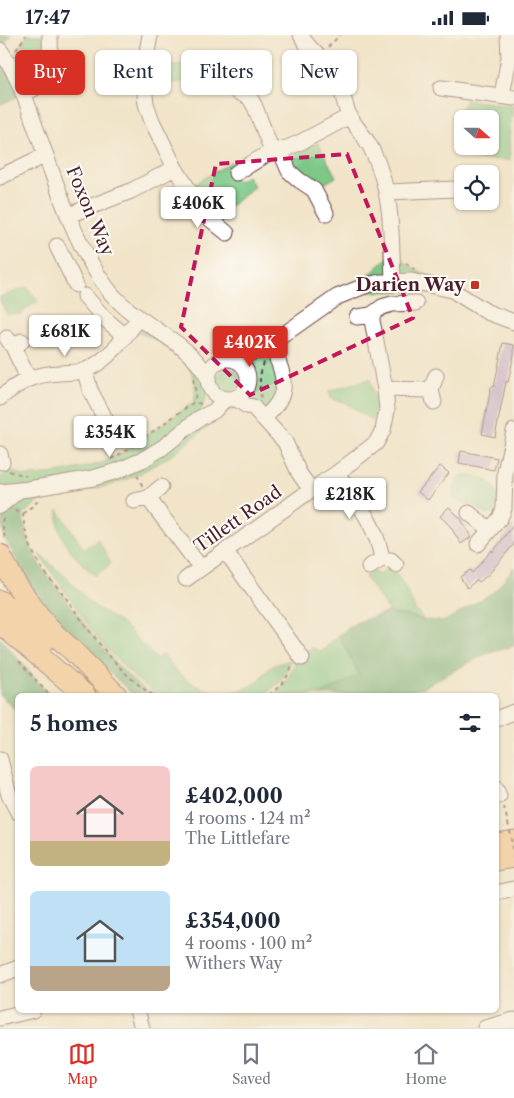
<!DOCTYPE html>
<html lang="en">
<head>
<meta charset="utf-8">
<style>
	body { margin:0; font-family:"Libre Caslon Text",serif; background:#f2f2f3; color:#1f2937; height:100vh; display:flex; flex-direction:column; font-size:19px; white-space:nowrap }
	* { box-sizing:border-box; margin:0 }
	p { font-size:16px; color:#747a83 }
	.icon { flex:none; width:28px; height:28px; fill:none; stroke:currentColor; stroke-width:2; stroke-linecap:round; stroke-linejoin:round }
	.map { position:relative; flex:1; overflow:hidden }
	.sheet { position:absolute; left:15px; top:658px; width:484px; height:320px; display:flex; flex-direction:column; background:#fff; border-radius:8px; box-shadow:0 1px 4px #0004 }
	.sheet>* { flex:none }
	.hud { position:absolute; left:15px; top:15px; width:485px; height:45px; display:flex; gap:10px }
	.needle { width:32px; rotate:111deg }
	.controls { position:absolute; left:454px; top:75px; display:grid; gap:10px }
	.controls a { display:grid; place-items:center; width:45px; height:45px; border-radius:8px; background:#fff; box-shadow:0 1px 4px #0004; font-size:25px }
	.price { position:absolute; translate:-50% -42px; padding:0 11px; border-radius:5px; background:#fff; color:#222; font-size:16px; line-height:32px; filter:drop-shadow(0 1px 2px #0008) }
	.price::after { content:''; position:absolute; left:50%; top:30px; width:15px; height:11px; margin-left:-8px; background:inherit; clip-path:polygon(0 0,100% 0,50% 100%) }
	.price.current { background:#d93025; color:#fff }
	ul { padding:0; list-style:none }
	li { display:flex; align-items:center; gap:15px; height:125px; padding:0 15px }
	li span { display:grid; place-items:center; flex:none; width:140px; height:100px; border-radius:8px; color:#555 }
	li>.icon { margin-inline-start:auto }
	span .icon { width:60px; height:60px; fill:#fffc; stroke-width:1 }
	li b { font-size:21px }
	h2 { display:flex; justify-content:space-between; align-items:center; height:60px; padding:0 15px; font-size:21px }
	.chip { padding:0 18px; border-radius:8px; background:#fff; box-shadow:0 1px 4px #0004; font-size:18px; line-height:45px }
	.chip.current { background:#d93025; color:#fff }
	.status { display:flex; justify-content:space-between; align-items:center; height:35px; padding:0 25px; background:#fff; direction:ltr }
	.status svg { height:14px; fill:currentColor }
	.tab-bar { display:flex; justify-content:space-around; align-items:center; height:70px; border-top:1px solid #e0e1e3; background:#fff; font-size:14px; color:#747a83 }
	.tab-bar a { display:grid; justify-items:center; gap:2px }
	.tab-bar .current { color:#d93025 }
	.map>svg:first-child { display:block }
	.green { fill:#7dc887; stroke:#647459 }
	.forest { fill:#66ac74; stroke:#586650 }
	.building { fill:#b69ccf }
	.lines { fill:none; stroke-linecap:round; stroke-linejoin:round }
	.minor-casing { stroke:#633d43; stroke-width:17 }
	.highway-casing { stroke:#633d43; stroke-width:23 }
	.path { stroke:#633d43; stroke-width:2; stroke-dasharray:4 4; stroke-linecap:butt }
	.minor { stroke:#fff; stroke-width:15 }
	.highway { stroke:#f5bf86; stroke-width:21 }
	.path-bridge { stroke:#633d43; stroke-width:2; stroke-dasharray:4 4; stroke-linecap:butt }
	.marked { fill:none; stroke:#c2185b; stroke-width:4; stroke-dasharray:10 6; stroke-linejoin:round }
	.poi-dot { fill:#c8321e; stroke:#fdfcf7; stroke-width:2 }
	.labels { text-anchor:middle; dominant-baseline:central; stroke-width:4; stroke-linejoin:round; paint-order:stroke }
	.street-label { font-size:18px; fill:#4a1f2b; stroke:#fdfcf7 }
	.poi-label { font-size:18px; font-weight:bold; fill:#4a1f2b; stroke:#fdfcf7; text-anchor:end }
</style>
</head>
<body>
<div class="status"><b>17:47</b><svg viewBox="0 0 49 12"><path d="M0 12V9h3v3zM5 12V6h3v6zM10 12V3h3v9zM15 12V0h3v12zM26 1h20v11H26zM47 4h2v5h-2z"/></svg></div>
<div class="map">
<svg width="514" height="993" viewBox="0 0 514 993">
	<rect width="100%" height="100%" fill="#fdfcf7"/>
	<filter id="ink" filterUnits="userSpaceOnUse"><feTurbulence type="fractalNoise" baseFrequency=".02" numOctaves="2"/><feDisplacementMap in="SourceGraphic" scale="10" xChannelSelector="R" yChannelSelector="G"/><feConvolveMatrix kernelMatrix="1 2 1 2 8 2 1 2 1" color-interpolation-filters="sRGB"/></filter>
	<filter id="wash" filterUnits="userSpaceOnUse"><feTurbulence type="fractalNoise" baseFrequency=".0096" numOctaves="4" result="noise"/><feDisplacementMap in="SourceGraphic" scale="20" xChannelSelector="R" yChannelSelector="G"/><feGaussianBlur stdDeviation="1.12" result="paint"/><feColorMatrix in="noise" values="0 0 0 0 0 0 0 0 0 0 0 0 0 0 0 0 0 1.4 0 .05"/><feComposite in="paint" operator="in"/></filter>
	<g filter="url(#wash)">
		<rect width="100%" height="100%" fill="#f1e4c8"/>
		<!-- green -->
		<path class="green" d="M28,0H44L46,5L35,24L41,33L45,34L33,52L26,38L31,35V26L25,20L20,23L16,17Z
			M150,29L191,30L192,46L151,50Z
			M466,65L513,71L509,104L510,125L471,124L468,111H490V84H464L461,75Z
			M318,108L336,142L320,151L293,134L295,119Z
			M231,127L233,130L229,133L237,145L239,146L247,141L254,151L217,182L213,181L192,151Z
			M392,219L425,240V248L473,268L440,260L415,256L368,257L366,243Z
			M27,252L38,266L20,279H7L0,266V262Z
			M139,283L190,318L209,347L210,352L198,383L225,364L253,366L251,358L247,338L263,314L283,336L275,373L229,375L170,421L137,440L111,450L39,466L23,479L6,472L0,457V443L6,437L10,436L25,441H39L82,433L102,428L124,417L194,367C196,357 196,344 191,336C181,318 148,298 129,296Z
			M216 345a12 12 0 1 1 24 0a12 12 0 1 1-24 0Z
			M370,344L376,371L373,386L344,367L331,364L329,356Z
			M462,440C487,441 506,451 494,478L487,480L473,469L471,470L453,463L452,460L458,444Z
			M58,475L84,514L98,504L111,529L95,541C75,522 56,506 58,475Z
			M39,519L66,542L90,568L125,591L156,624L163,619C170,628 177,638 187,645C208,660 234,662 256,648C261,644 264,638 269,634C274,629 284,627 291,625L286,638L279,648L264,660H158L135,643L101,608Z
			M386,534L393,535C402,546 409,558 414,572C416,577 421,579 423,585L406,580L391,579L365,542L373,536L379,540Z
			M339,600L359,640L320,660H274C285,650 291,639 296,625L309,622L305,616L313,613L321,617Z"/>
		<!-- forest -->
		<path class="forest" d="M0,0H11L0,15L23,59L0,70Z
			M6,472L23,479C24,498 33,521 44,536C50,545 57,552 64,560C89,595 116,637 153,660H133L68,597L37,562L4,502L2,487Z
			M514,532V611L483,620L422,653L392,660H320L359,640L339,600L355,588L390,576L392,579L406,580L423,585L445,586L495,556Z
			M0,603L49,660H18L17,676L0,660Z"/>
		<g id="blocks">
			<!-- building -->
			<path class="building" d="M503,308L514,310V320L508,347H506L495,402L482,399L491,352H494Z
				M461,416L497,423L494,435L459,428Z
				M440,431L449,438L428,465L418,457Z
				M449,472L461,484L471,502L461,509L450,491L440,481Z
				M514,489V509L488,540L479,547L477,545L467,553L460,542L470,535L472,538L492,515L493,517Z"/>
		</g>
	</g>
	<g filter="url(#ink)">
		<use href="#blocks" fill-opacity="0" stroke="#633d43" stroke-width="1"/>
		<g class="lines">
			<defs>
				<path id="minor" d="M150,0L144,34V50L146,69L152,86L175,133L205,180L227,198
					M301,0C308,16 326,24 335,40C343,53 343,67 349,80C355,92 366,102 372,115C393,158 391,199 393,246
					M0,15C17,38 26,64 35,91C56,146 72,205 107,253C135,291 187,302 208,343
					M441,53L514,63
					M236,56L250,63L255,72L272,116
					M23,59C29,56 37,53 42,48C53,37 50,14 50,0
					M502,60L509,23L508,0
					M280,115L289,136L299,145L314,155L326,178
					M236,138L272,116L287,113L301,107L350,81
					M0,142L46,120
					M388,157L456,154
					M69,180L131,156L175,133
					M57,211L76,250
					M85,261L104,283L125,301
					M357,282L371,280L382,272L392,269L416,268
					M7,303L13,312L22,306
					M13,312L28,343
					M228,324L263,314L337,262L367,250L380,247L411,246L452,255L487,277L514,287
					M208 344a20 20 0 1 1 40 0a20 20 0 1 1-40 0Z
					M85,336L90,355L112,397
					M385,354L431,355
					M0,363C19,347 35,339 59,338C68,337 79,338 86,335C110,324 124,303 139,283
					M235,363L247,371L253,372L285,407L299,438L311,455
					M434,367L431,355L436,341
					M264,383C287,363 288,347 275,319
					M0,419L2,427
					M337,438C356,465 377,491 382,524
					M0,457L29,454L93,443L117,436L142,425L162,413L198,384L214,376L225,364
					M148,463L201,533
					M134,466L148,463L161,452
					M0,471L18,456
					M469,478L490,495
					M478,509L500,483L504,474L505,437L514,396
					M226,517L302,623
					M369,532L382,524L391,525L396,530
					M186,544L311,455L337,438L376,408L383,395L387,375L385,354L371,280
					M496,684L514,677
					M0,724L9,760L18,777
					M496,754L499,761
					M496,858L514,854
					M0,940L18,933
					M137,975L142,993
					M0,983L33,975
					M485,993L514,985"/>
				<path id="highway" d="M0,520L15,548L47,592L73,616L116,660
					M0,566L45,605
					M0,588L85,660
					M496,809L514,806
					M496,825L514,822"/>
			</defs>
			<!-- minor casing -->
			<use href="#minor" class="minor-casing"/>
			<!-- highway casing -->
			<use href="#highway" class="highway-casing"/>
			<!-- path -->
			<path class="path" d="M328,12L340,0
				M16,15L26,0
				M406,228L414,234
				M193,344L196,358L194,367
				M261,363C259,351 259,337 265,326
				M111,424L124,417L194,367L201,369
				M9,436L26,441
				M137,440L143,452
				M15,476L23,479C24,498 33,521 44,536C50,545 58,552 64,560C89,595 116,637 153,660
				M23,479L38,466
				M3,483L2,487L5,505
				M19,626L49,660
				M269,660C280,652 288,643 292,631
				M504,772L509,792
				M496,790L504,792"/>
			<!-- minor -->
			<use href="#minor" class="minor"/>
			<!-- highway -->
			<use href="#highway" class="highway"/>
			<!-- path-bridge -->
			<path class="path-bridge" d="M510,795L514,825"/>
		</g>
	</g>
	<!-- marked area -->
	<path d="M0 0H514V993H0ZM347,119L413,283L250,360L181,292L216,129Z" fill="#f1e4c8" fill-opacity=".55" fill-rule="evenodd"/>
	<path class="marked" d="M347,119L413,283L250,360L181,292L216,129Z"/>
	<!-- markers -->
	<rect class="poi-dot" x="470" y="245" width="10" height="10" rx="2.5"/>
	<g class="labels">
		<!-- street labels -->
		<g class="street-label">
			<text transform="translate(90 176) rotate(67)">Foxon Way</text>
			<text transform="translate(238 484) rotate(-35)">Tillett Road</text>
		</g>
		<!-- poi labels -->
		<g class="poi-label">
			<text x="465" y="250">Darien Way</text>
		</g>
	</g>
</svg>
<div class="controls">
<a><svg class="needle" viewBox="-14 -14 28 28"><path d="M0-13l5 13h-10z" fill="#e53935"/><path d="M0 13l5-13h-10z" fill="#747a83"/></svg></a>
<a><svg class="icon" aria-label="locate" viewBox="0 0 24 24"><circle cx="12" cy="12" r="6"/><path d="M12 2v4M12 18v4M2 12h4M18 12h4"/></svg></a>
</div>
<b class="price" style="left:198px;top:194px">£406K</b>
<b class="price" style="left:65px;top:322px">£681K</b>
<b class="price current" style="left:250px;top:333px">£402K</b>
<b class="price" style="left:110px;top:423px">£354K</b>
<b class="price" style="left:350px;top:485px">£218K</b>
<div class="hud">
<a class="chip current">Buy</a>
<a class="chip">Rent</a>
<a class="chip">Filters</a>
<a class="chip">New</a>
</div>
<section class="sheet">
<h2>5 homes<svg class="icon" aria-label="filters" viewBox="0 0 24 24"><path d="M4 7h16M4 17h16"/><circle cx="9" cy="7" r="2"/><circle cx="15" cy="17" r="2"/></svg></h2>
<ul>
<li><span style="background:linear-gradient(#f6c9c9 75%,#c2b280 0)"><svg class="icon" aria-label="home" viewBox="0 0 24 24"><path d="M3 11l9-7 9 7M6 9v11h12V9"/></svg></span><div><b>£402,000</b><p>4 rooms · 124 m²</p><p>The Littlefare</p></div></li>
<li><span style="background:linear-gradient(#bfe0f5 75%,#b9a48a 0)"><svg class="icon" aria-label="home" viewBox="0 0 24 24"><path d="M3 11l9-7 9 7M6 9v11h12V9"/></svg></span><div><b>£354,000</b><p>4 rooms · 100 m²</p><p>Withers Way</p></div></li>
</ul>
</section>
</div>
<nav class="tab-bar">
<a class="current"><svg class="icon" aria-label="map" viewBox="0 0 24 24"><path d="M3 6l6-2 6 2 6-2v14l-6 2-6-2-6 2zM9 4v14M15 6v14"/></svg>Map</a>
<a><svg class="icon" aria-label="saved" viewBox="0 0 24 24"><path d="M7 4h10v16l-5-4-5 4z"/></svg>Saved</a>
<a><svg class="icon" aria-label="home" viewBox="0 0 24 24"><path d="M3 11l9-7 9 7M6 9v11h12V9"/></svg>Home</a>
</nav>
</body>
</html>
